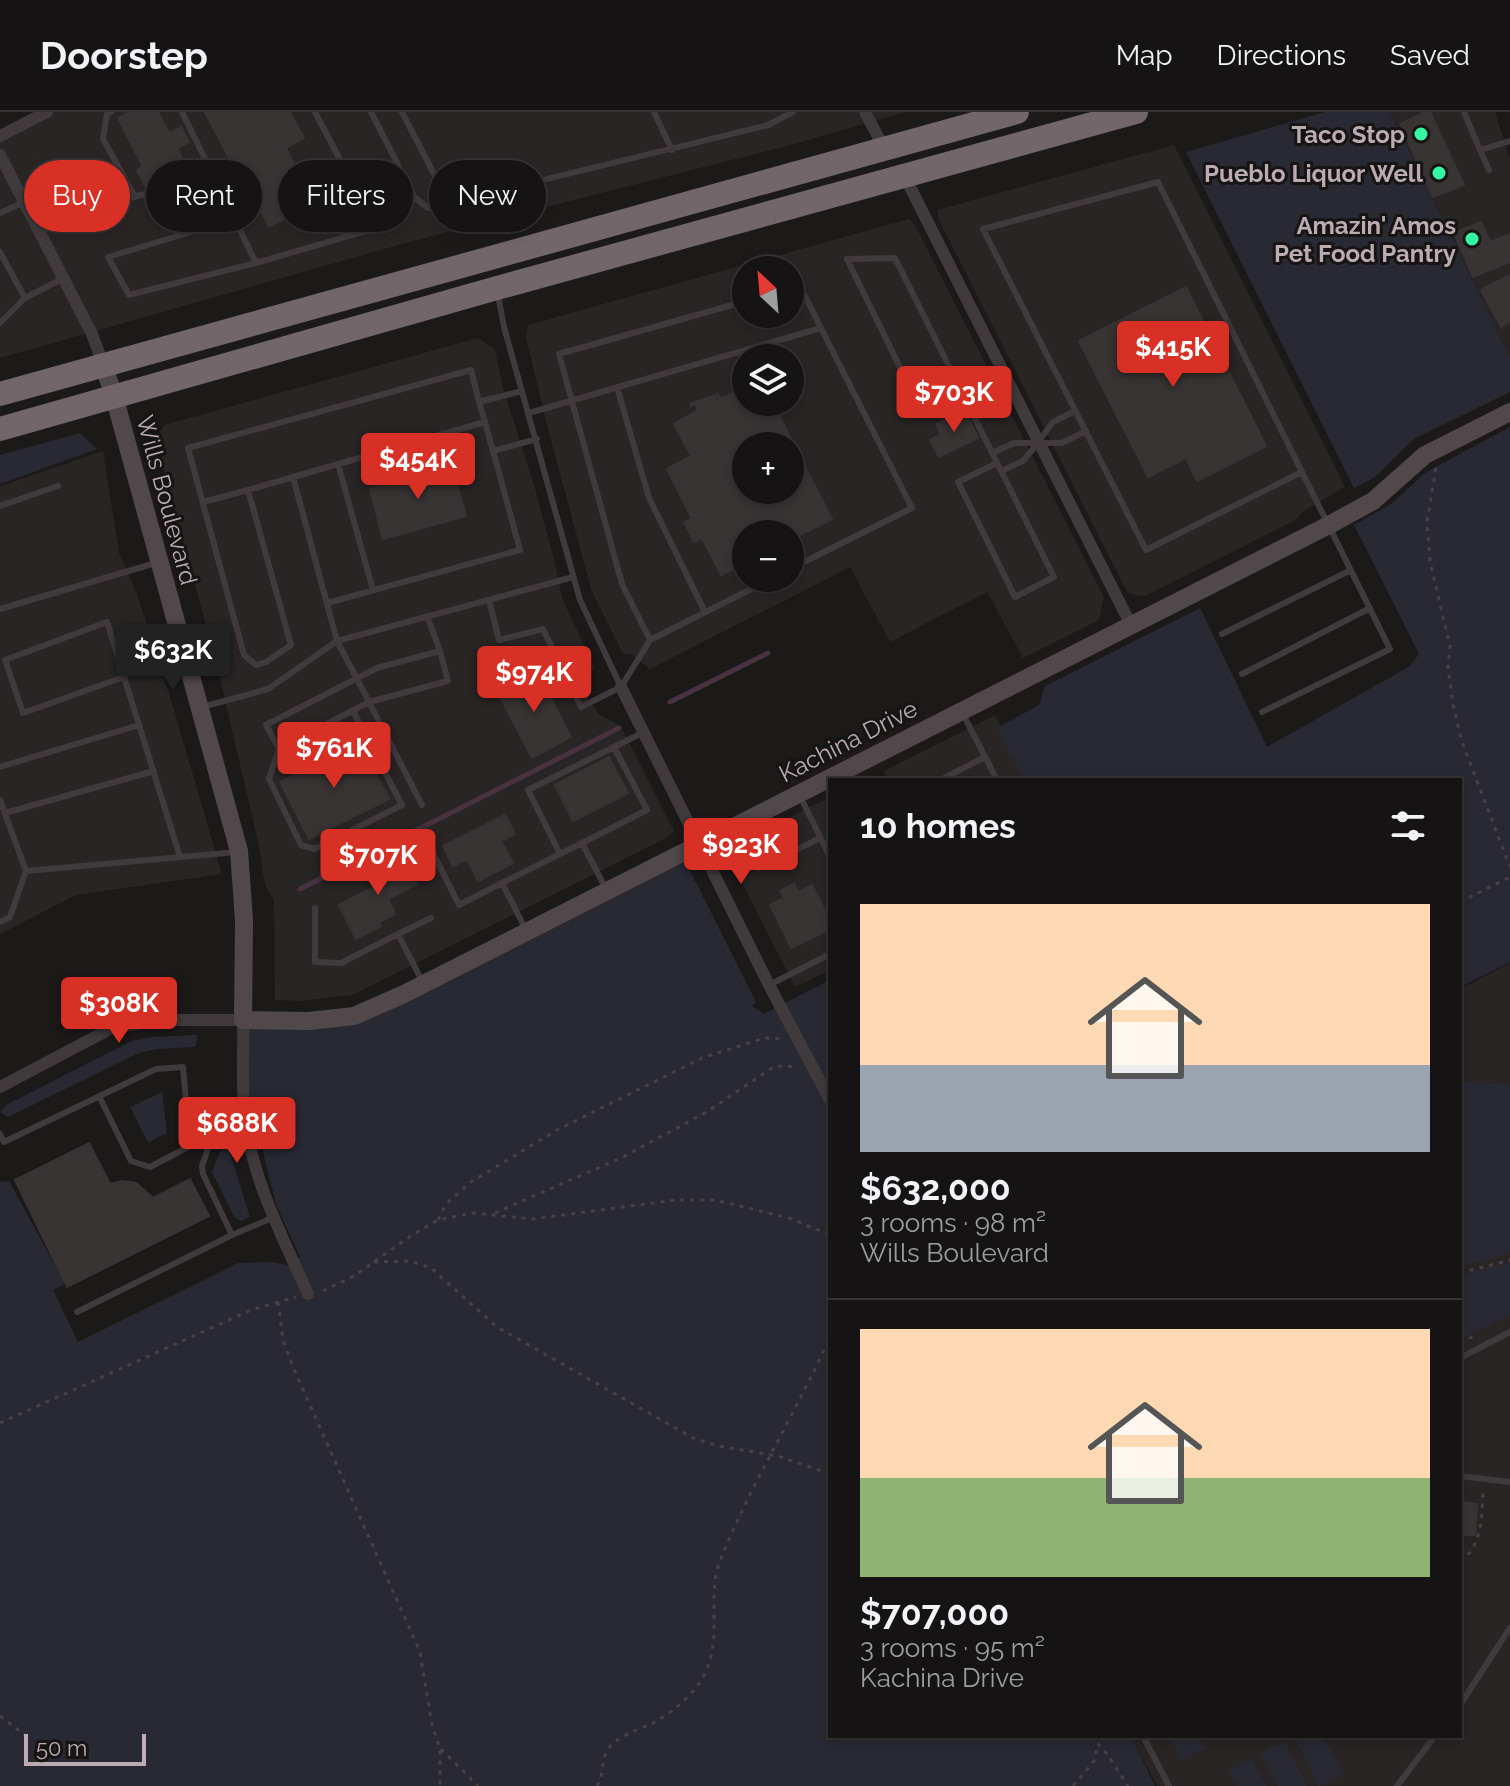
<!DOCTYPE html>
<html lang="en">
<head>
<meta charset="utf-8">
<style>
	body { margin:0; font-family:Raleway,sans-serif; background:#222021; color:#f1f3f6; height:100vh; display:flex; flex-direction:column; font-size:30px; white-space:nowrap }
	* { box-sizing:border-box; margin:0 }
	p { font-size:26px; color:#9d9ea0 }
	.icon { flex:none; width:44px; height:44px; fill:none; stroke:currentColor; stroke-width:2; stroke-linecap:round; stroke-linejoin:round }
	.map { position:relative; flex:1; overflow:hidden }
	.details { position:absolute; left:828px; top:666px; width:634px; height:960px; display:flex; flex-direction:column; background:#151313; border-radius:0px; box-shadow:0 4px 12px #0003,0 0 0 2px #343233 }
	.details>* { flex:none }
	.guide { position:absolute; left:24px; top:48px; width:684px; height:72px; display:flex; gap:16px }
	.needle { width:52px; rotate:334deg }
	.controls { position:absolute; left:732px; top:144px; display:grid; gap:16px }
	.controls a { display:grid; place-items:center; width:72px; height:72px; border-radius:50%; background:#151313; box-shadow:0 4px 12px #0003,0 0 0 2px #343233; font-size:40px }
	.scale { position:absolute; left:24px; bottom:20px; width:122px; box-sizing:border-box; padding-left:8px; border:4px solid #bbabb2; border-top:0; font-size:22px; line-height:28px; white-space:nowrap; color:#bbabb2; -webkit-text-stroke:6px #171414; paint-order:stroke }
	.price { position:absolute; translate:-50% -68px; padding:0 18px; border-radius:8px; background:#d93025; color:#fff; font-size:26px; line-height:52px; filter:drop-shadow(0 2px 4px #0008) }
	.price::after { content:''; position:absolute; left:50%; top:48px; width:24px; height:18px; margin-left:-12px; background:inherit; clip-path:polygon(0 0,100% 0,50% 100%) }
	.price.on { background:#222; color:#fff }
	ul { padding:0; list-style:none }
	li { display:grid; align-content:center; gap:16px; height:424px; padding:0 32px }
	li+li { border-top:2px solid #343233 }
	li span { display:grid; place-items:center; height:248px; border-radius:0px; color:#555 }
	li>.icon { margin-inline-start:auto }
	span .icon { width:144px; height:144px; fill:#fffc; stroke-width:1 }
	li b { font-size:34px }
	h2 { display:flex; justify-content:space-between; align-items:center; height:96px; padding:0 32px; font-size:34px }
	.chip { padding:0 28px; border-radius:36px; background:#151313; box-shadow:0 4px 12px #0003,0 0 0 2px #343233; font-size:28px; line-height:72px }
	.chip.on { background:#d93025; color:#fff }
	header { display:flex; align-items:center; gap:48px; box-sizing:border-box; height:112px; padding:0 40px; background:#151313; border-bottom:2px solid #343233 }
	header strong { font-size:38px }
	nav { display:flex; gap:44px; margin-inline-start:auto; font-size:28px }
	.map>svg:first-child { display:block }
	.built { fill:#292525; fill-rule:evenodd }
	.green { fill:#292934 }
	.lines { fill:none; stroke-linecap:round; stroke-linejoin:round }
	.stream { stroke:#473340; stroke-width:5 }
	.building { fill:#383434; stroke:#383334; stroke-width:2; fill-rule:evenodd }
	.path { stroke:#484043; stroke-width:3; stroke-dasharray:4 6; stroke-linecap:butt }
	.lane { stroke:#413a3c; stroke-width:6 }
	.street { stroke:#413a3c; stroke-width:12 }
	.secondary { stroke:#51484b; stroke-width:18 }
	.highway { stroke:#72666a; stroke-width:24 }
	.poi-dot { fill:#35f8a2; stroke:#171414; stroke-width:3 }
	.labels { text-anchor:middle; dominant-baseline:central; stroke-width:6; stroke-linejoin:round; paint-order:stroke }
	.poi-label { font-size:24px; font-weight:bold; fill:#bbabb2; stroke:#171414; text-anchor:end }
	.street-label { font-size:24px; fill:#bbabb2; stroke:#171414 }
</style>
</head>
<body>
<header>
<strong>Doorstep</strong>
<nav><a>Map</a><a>Directions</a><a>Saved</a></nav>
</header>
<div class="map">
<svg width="1510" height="1674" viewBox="0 0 1510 1674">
	<rect width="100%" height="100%" fill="#1c1919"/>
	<!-- built -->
	<path class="built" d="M47,0H906L794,32L409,130L0,246V24Z
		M1390,0H1495L1510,47V245Z
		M1174,33L1345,375L1302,400L1296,408L1145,484L1135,483L1127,480L939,108L937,98Z
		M909,107L915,113L1104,485L1099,508L1023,546L987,480L890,530L850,455L650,557L631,542H623L592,480L549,321L526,226L528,213ZM746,158H790V202H746ZM746,246H790V290H746ZM746,334H790V378H746ZM746,422H790V466H746Z
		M478,226L495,237L502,272L535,376L555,451L562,486L594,555L588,567V586L599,602L617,612L623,619L674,719L668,725L353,883L300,889L275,888L274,788L265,773L259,734L218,558L156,328L164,313Z
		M103,339L119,441L137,482L169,581L222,762L76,783L0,822V374Z
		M995,603L1028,668H888L884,659Z
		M830,685V858L795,875L727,741L730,735Z
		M1510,851V1674H1157L1131,1624H1460V877Z"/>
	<!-- green -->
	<path class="green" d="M1325,0H1390L1510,245V280L1414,327L1375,365L1354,376L1186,40Z
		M1510,315V850L1460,875V668H1025L997,616L1039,593L1045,574L1200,496L1267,635L1410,554L1419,542L1354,413L1391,392L1426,360Z
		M80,321L97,337L0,372V343Z
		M683,745L756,890L752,894L764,902L830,868V1624H1131L1155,1674H0V1070L9,1069L65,1172L53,1178L78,1230L238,1151L273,1150L291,1154L300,1145L276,1092L247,976L249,915L340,905Z
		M197,923L196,934L193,935L158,937L139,941L8,1005L0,1000L6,993L132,929L152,925Z
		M1460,970L1510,973V1141L1460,1155Z
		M162,980L167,1021L148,1030L130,995Z
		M225,1037L229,1038L250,1105L241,1109L234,1105L212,1060L219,1041Z
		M1510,1149V1203L1460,1227V1163Z
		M1169,1624H1198L1205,1636L1181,1648Z
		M1294,1624H1323L1344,1663L1319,1674Z
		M1284,1629L1307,1674H1278L1261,1641Z
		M1252,1647L1266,1674H1237L1229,1659Z"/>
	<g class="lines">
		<!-- stream -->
		<path class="stream" d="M670,590L768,541
			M300,777L619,616"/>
	</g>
	<!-- building -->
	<path class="building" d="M130,0H158L169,21L181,15L189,30L177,36L187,55L168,64L170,69L146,76L137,58L143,55L118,6Z
		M205,0H290L304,26L286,36L314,92L269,115L240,58L236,60Z
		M1425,0H1430L1464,73L1433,85L1400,12Z
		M1481,110L1490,130L1510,122V150L1473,165L1454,121Z
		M1510,163V210L1501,215L1481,178Z
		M1186,175L1266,334L1197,369L1186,346L1148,365L1079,229Z
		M741,277L749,294L757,290H772L832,407L790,428V422H746V451L721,463L702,426L694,430L684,410L692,407L667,357L691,344L674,312L698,298L695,292L691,294L690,292L718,282L719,285L714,286L716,289ZM746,334H790V378H746Z
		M965,298L978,326L939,345L930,328L941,323L936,312Z
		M430,352L432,360L452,354L466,404L383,427L370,377L411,366L409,358Z
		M537,559L571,625L532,646L497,579Z
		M360,630L389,687L309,727L280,670Z
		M609,645L628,681L573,709L555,673Z
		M505,703L515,722L501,729L513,751L478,769L467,747L453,754L443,734Z
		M402,742L417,772L388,787L395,802L379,810L381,814L356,827L339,793L378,773L370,758Z
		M794,772L798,780L812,773L830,809V817L791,836L770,793L784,786L780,779Z
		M89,1031L110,1072L122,1069L136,1071L153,1086L190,1067L209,1104L67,1175L15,1068Z
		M1460,1390L1477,1392L1475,1423H1462L1460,1443Z"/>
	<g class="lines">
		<!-- path -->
		<path class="path" d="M1436,356L1427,410L1430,450L1450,534L1448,555L1453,593L1462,630L1510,755
			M1460,790L1510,765
			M495,1101L621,1046L705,1001L775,954L798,955
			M438,1108L447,1091L471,1070L557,1018L702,946L764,926L782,927
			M374,1150L410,1149L431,1156L497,1215L693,1326L718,1334L778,1344L830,1362
			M1460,1161L1510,1148
			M323,1179L354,1164L412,1123L438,1108L472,1101L533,1107L676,1088H715L789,1106L830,1123
			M278,1190L283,1228L293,1255L420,1540L432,1613L440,1637V1674
			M1460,1231L1478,1222
			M0,1311L251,1198L296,1185
			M1460,1449C1483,1435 1482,1401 1483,1377
			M0,1604L26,1624
			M1091,1624L1107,1642L1128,1674
			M441,1637L478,1674
			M597,1674C604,1663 601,1650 607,1639C615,1624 639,1618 653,1611C674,1599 694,1583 705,1561C723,1525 706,1486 720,1449C751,1371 796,1301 830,1225
			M1073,1674L1095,1648L1097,1633"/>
		<!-- lane -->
		<path class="lane" d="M111,0L107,2L103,27L135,85
			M182,0L256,151L376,116L315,0
			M371,0L415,86L428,96L768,13L793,0
			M402,0L449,91
			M654,0L672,38
			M1464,0L1480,38L1510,29
			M1480,38L1489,58
			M1158,70L1302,360L1146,438L983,117Z
			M0,101L24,90
			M234,107L108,145L129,183L256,151
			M40,120L89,95L214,66
			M0,140L25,186
			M790,177L800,174L821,216
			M498,183L504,215L580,488L621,575
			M0,211L25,186L64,166
			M955,267L915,286L847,147L895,146L1054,465L1015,485L958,370L997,351
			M617,275L649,386L705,500
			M529,301L821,216L912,396L790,457
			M485,310L493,339L537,327
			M1039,329L1053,310L1075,299
			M1041,331H1062L1086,319
			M992,341L1014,331H1038L1023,349L1001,359
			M338,352L373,478
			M293,365L248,378L291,533L266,550L256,553L244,543L188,336L471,258L479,290
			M203,390L248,378
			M0,394L58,374
			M489,488L499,528L543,517L581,595L621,575L650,528L773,466
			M327,491L520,438L493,339
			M0,497L159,450
			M427,504L440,539
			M1222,522L1351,458
			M650,528L622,472L559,242L746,189
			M1242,562L1370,496
			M124,565L23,601L5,548L107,510L180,745
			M202,595L268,577L337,529L293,365L485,310L479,290L522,279
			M353,599L402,693L315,737L301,733L269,667L279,637L369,590L337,529L573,465
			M1262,600L1390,537L1302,360
			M963,602L997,668
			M279,637L266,613L377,556L440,539L448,569L369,590L422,693
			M0,655L139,613
			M940,668L985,645
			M800,684L830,745
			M0,688L26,759L237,740
			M5,701L154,659
			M432,739L459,793L502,771
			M560,742L528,678L614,635
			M760,756L820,726
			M605,775L582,731L647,698L614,635L642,621
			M315,796V850L341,851L398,822L422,869
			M0,810L10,805L26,759
			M525,816L502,771L582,731
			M398,822L431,806
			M769,873L830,842
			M0,1022L4,1030L156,957L183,955L190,1034L150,1055L131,1049L99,984
			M210,1031L202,1054L203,1062L232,1123L272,1106
			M190,1034L248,1024
			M77,1200L232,1123
			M1460,1246L1510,1220
			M1460,1364L1510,1370
			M1460,1593L1510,1516
			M1143,1624L1169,1674
			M1397,1674L1435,1624"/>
		<!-- street -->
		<path class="street" d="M865,0L884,36
			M0,24L47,0
			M0,43L92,222L103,252
			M904,63L1131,513
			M621,575L769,873L830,988
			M0,975L112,916L156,908H243C244,940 241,975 245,1007C253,1069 283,1126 308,1182"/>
		<!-- secondary -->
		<path class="secondary" d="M103,252L114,284L239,739L244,808L243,908L309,909L354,904L404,882L1329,413L1373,389L1425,343L1510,300"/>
		<!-- highway -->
		<path class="highway" d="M0,282L1017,0
			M0,317L497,176L1136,0"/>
	</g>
	<!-- markers -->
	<g class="poi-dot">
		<circle cx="1421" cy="22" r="8"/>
		<circle cx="1439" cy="61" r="8"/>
		<circle cx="1472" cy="127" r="8"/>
	</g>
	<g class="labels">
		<!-- poi labels -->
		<g class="poi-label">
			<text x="1405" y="22">Taco Stop</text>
			<text x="1423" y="61">Pueblo Liquor Well</text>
			<text x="1456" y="113">Amazin' Amos<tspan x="1456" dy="28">Pet Food Pantry</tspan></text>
		</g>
		<!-- street labels -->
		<g class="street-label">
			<text transform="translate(167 388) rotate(75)">Wills Boulevard</text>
			<text transform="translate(848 629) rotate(-27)">Kachina Drive</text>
		</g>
	</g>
</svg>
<div class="controls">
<a><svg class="needle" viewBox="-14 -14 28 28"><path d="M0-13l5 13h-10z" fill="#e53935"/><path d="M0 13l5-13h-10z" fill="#9d9ea0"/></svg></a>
<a><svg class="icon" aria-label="layers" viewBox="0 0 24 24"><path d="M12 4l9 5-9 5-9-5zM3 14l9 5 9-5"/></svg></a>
<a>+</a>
<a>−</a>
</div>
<div class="scale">50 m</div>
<b class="price" style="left:1173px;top:277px">$415K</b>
<b class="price" style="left:954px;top:322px">$703K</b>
<b class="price" style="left:418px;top:389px">$454K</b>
<b class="price on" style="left:173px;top:580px">$632K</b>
<b class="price" style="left:534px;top:602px">$974K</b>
<b class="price" style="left:334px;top:678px">$761K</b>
<b class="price" style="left:741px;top:774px">$923K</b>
<b class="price" style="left:378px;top:785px">$707K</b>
<b class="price" style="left:119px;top:933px">$308K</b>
<b class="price" style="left:237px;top:1053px">$688K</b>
<div class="guide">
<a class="chip on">Buy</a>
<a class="chip">Rent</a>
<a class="chip">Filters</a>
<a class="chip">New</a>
</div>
<section class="details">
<h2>10 homes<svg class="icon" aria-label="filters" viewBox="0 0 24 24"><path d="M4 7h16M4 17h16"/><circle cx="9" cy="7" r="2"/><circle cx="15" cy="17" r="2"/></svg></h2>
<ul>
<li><span style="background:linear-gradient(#ffd9b3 65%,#9aa5b1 0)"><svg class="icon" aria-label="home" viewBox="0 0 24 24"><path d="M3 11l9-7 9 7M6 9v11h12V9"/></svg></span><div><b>$632,000</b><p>3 rooms · 98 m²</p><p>Wills Boulevard</p></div></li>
<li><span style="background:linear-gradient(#ffd9b3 60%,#8fb573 0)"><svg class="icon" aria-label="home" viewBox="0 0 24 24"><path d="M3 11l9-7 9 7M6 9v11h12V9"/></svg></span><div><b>$707,000</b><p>3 rooms · 95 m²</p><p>Kachina Drive</p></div></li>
</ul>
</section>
</div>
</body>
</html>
